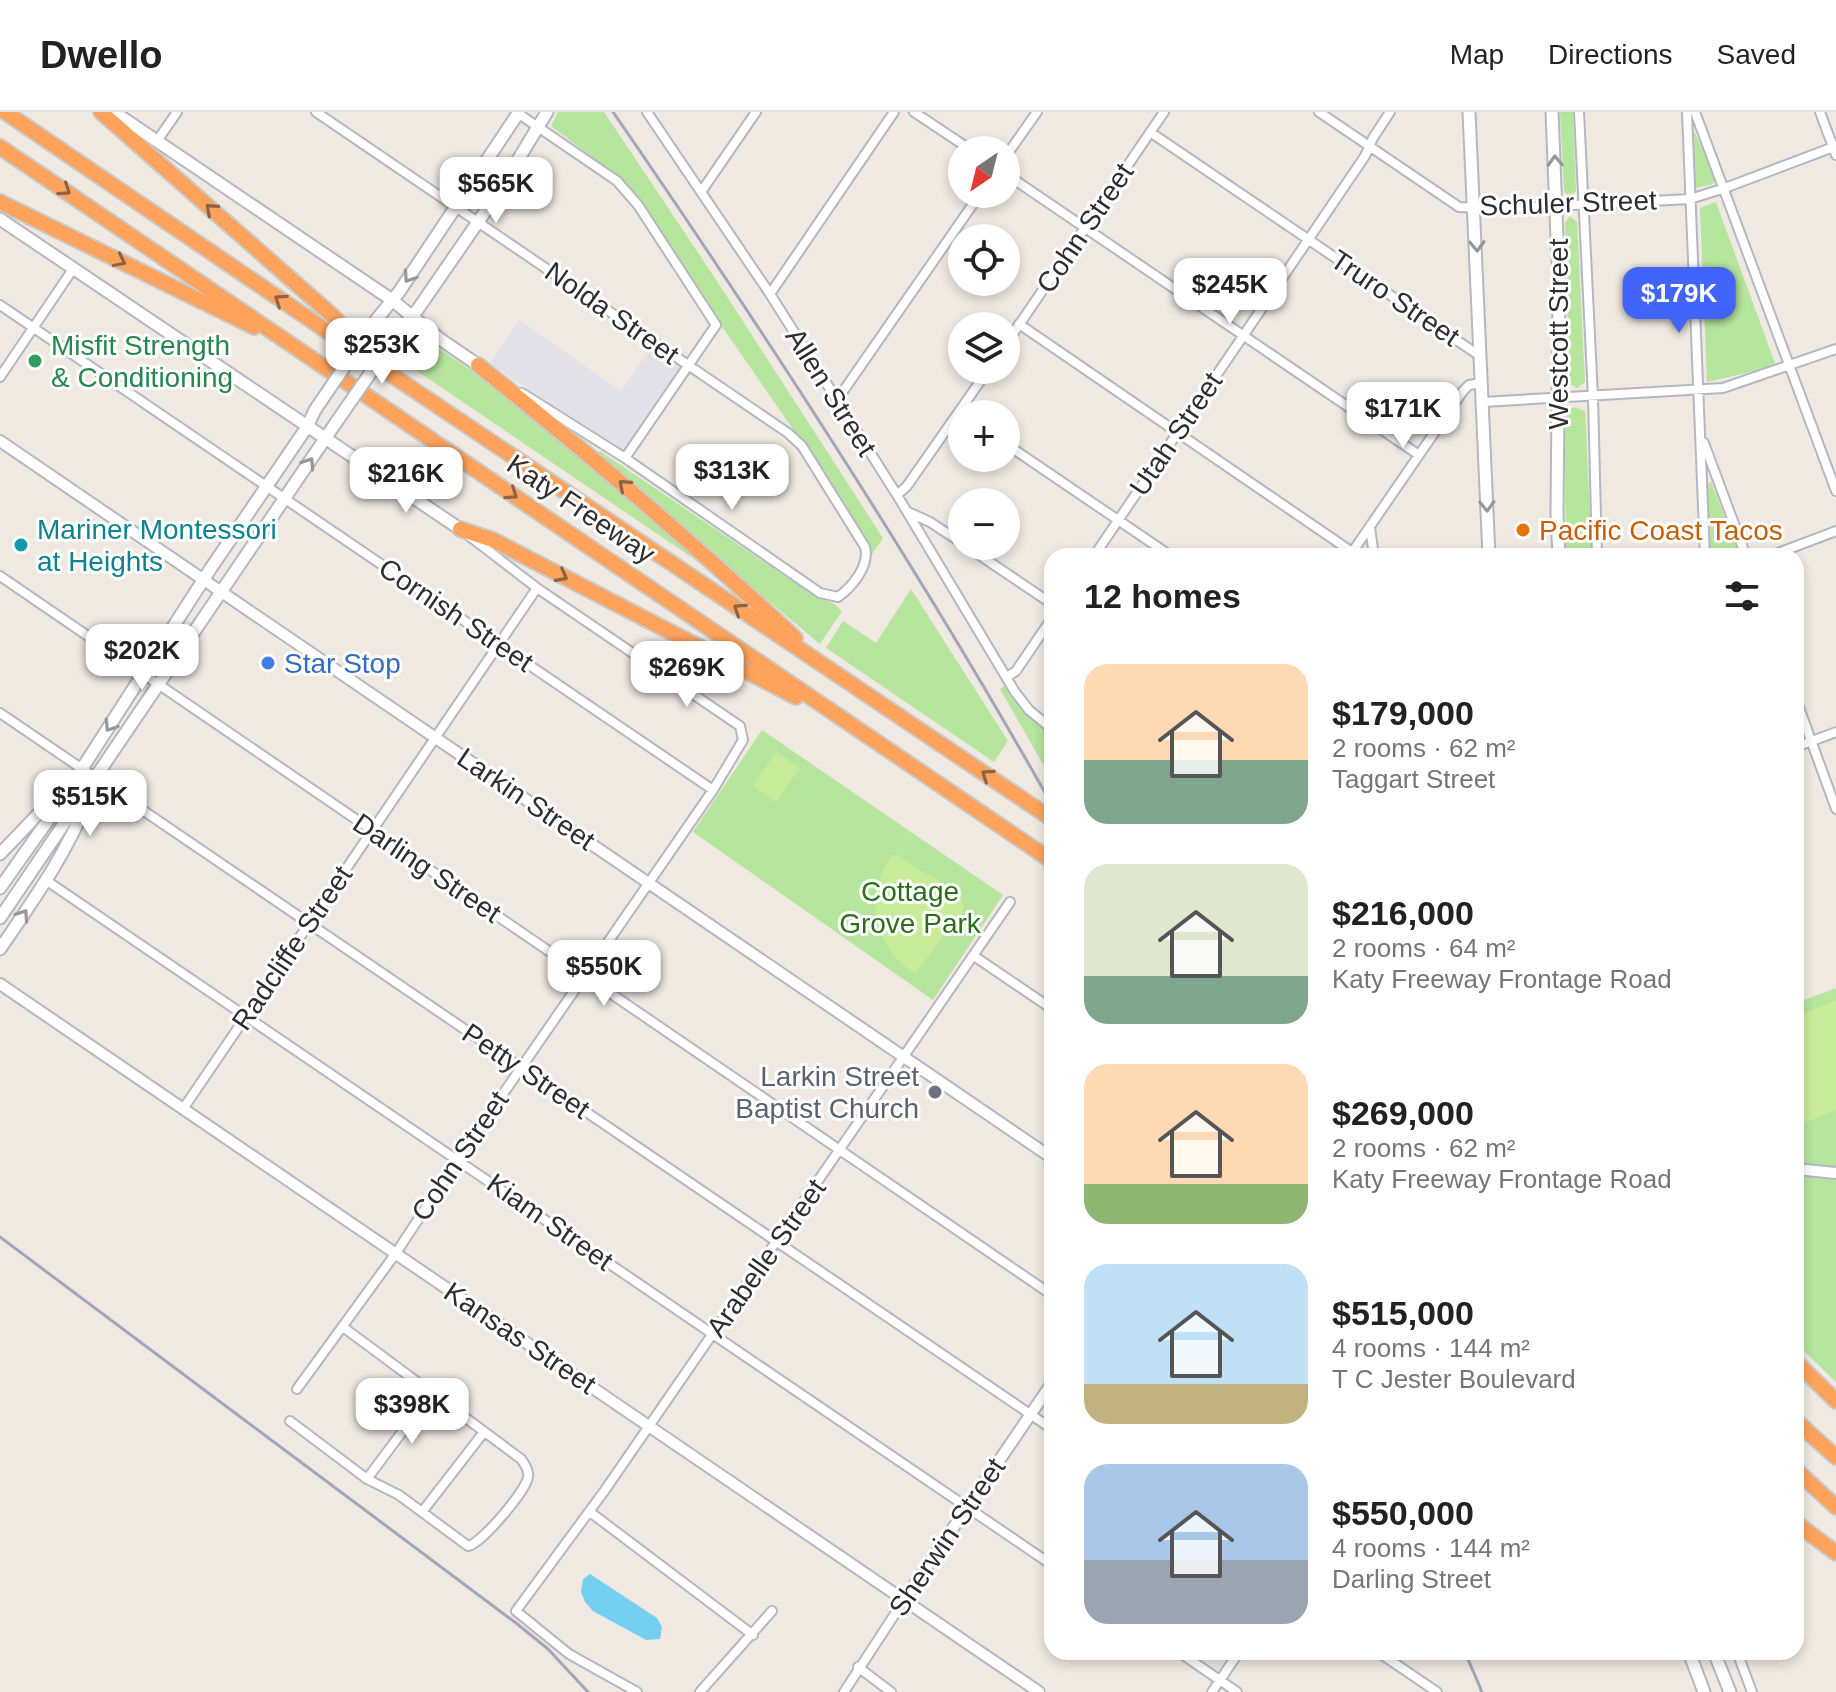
<!DOCTYPE html>
<html lang="en">
<head>
<meta charset="utf-8">
<style>
	body { margin:0; font-family:Arial,sans-serif; background:#f2f2f2; color:#222; height:100vh; display:flex; flex-direction:column; font-size:30px; white-space:nowrap }
	* { box-sizing:border-box; margin:0 }
	p { font-size:26px; color:#767676 }
	.icon { flex:none; width:44px; height:44px; fill:none; stroke:currentColor; stroke-width:2; stroke-linecap:round; stroke-linejoin:round }
	.map { position:relative; flex:1; overflow:hidden }
	.side { position:absolute; left:1044px; top:436px; width:760px; height:1112px; display:flex; flex-direction:column; background:#fff; border-radius:24px; box-shadow:0 4px 12px #0003 }
	.side>* { flex:none }
	.needle { width:52px; rotate:215deg }
	.controls { position:absolute; left:948px; top:24px; display:grid; gap:16px }
	.controls a { display:grid; place-items:center; width:72px; height:72px; border-radius:50%; background:#fff; box-shadow:0 4px 12px #0003; font-size:40px }
	.price { position:absolute; translate:-50% -68px; padding:0 18px; border-radius:16px; background:#fff; color:#222; font-size:26px; line-height:52px; filter:drop-shadow(0 2px 4px #0008) }
	.price::after { content:''; position:absolute; left:50%; top:48px; width:24px; height:18px; margin-left:-12px; background:inherit; clip-path:polygon(0 0,100% 0,50% 100%) }
	.price.selected { background:#4264fb; color:#fff }
	ul { padding:0; list-style:none }
	li { display:flex; align-items:center; gap:24px; height:200px; padding:0 40px }
	li span { display:grid; place-items:center; flex:none; width:224px; height:160px; border-radius:24px; color:#555 }
	li>.icon { margin-inline-start:auto }
	span .icon { width:96px; height:96px; fill:#fffc; stroke-width:1 }
	li b { font-size:34px }
	h2 { display:flex; justify-content:space-between; align-items:center; height:96px; padding:0 40px; font-size:34px }
	header { display:flex; align-items:center; gap:48px; box-sizing:border-box; height:112px; padding:0 40px; background:#fff; border-bottom:2px solid #e0e0e0 }
	header strong { font-size:38px }
	nav { display:flex; gap:44px; margin-inline-start:auto; font-size:28px }
	.map>svg:first-child { display:block }
	.industrial { fill:#e3e1e8 }
	.green { fill:#b6e59e }
	.pitch { fill:#c9ec9a }
	.water { fill:#75cff0 }
	.lines { fill:none; stroke-linecap:round; stroke-linejoin:round }
	.minor-casing { stroke:#b4b7c1; stroke-width:12 }
	.tertiary-casing { stroke:#b4b7c1; stroke-width:14 }
	.secondary-casing { stroke:#b4b7c1; stroke-width:15 }
	.motorway-casing { stroke:#c9c9c9; stroke-width:18 }
	.minor { stroke:#fff; stroke-width:8 }
	.tertiary { stroke:#fff; stroke-width:10 }
	.secondary { stroke:#fff; stroke-width:11 }
	.motorway { stroke:#ffa35c; stroke-width:14 }
	.rail { stroke:#a3a6b8; stroke-width:3 }
	.secondary-bridge-casing { stroke:#b4b7c1; stroke-width:15; stroke-linecap:butt }
	.secondary-bridge { stroke:#fff; stroke-width:11 }
	.oneway { stroke:#969696 }
	.oneway2 { stroke:#8c6343 }
	.leisure-dot { fill:#2e9e5b; stroke:#fff; stroke-width:3 }
	.food-dot { fill:#e8710a; stroke:#fff; stroke-width:3 }
	.culture-dot { fill:#0f9aa8; stroke:#fff; stroke-width:3 }
	.shop-dot { fill:#3f7fe0; stroke:#fff; stroke-width:3 }
	.worship-dot { fill:#6b7280; stroke:#fff; stroke-width:3 }
	.labels { text-anchor:middle; dominant-baseline:central; stroke-width:6; stroke-linejoin:round; paint-order:stroke }
	.street-label { font-size:28px; fill:#2e2e2e; stroke:#fff }
	.leisure-label { font-size:28px; fill:#27864d; stroke:#fff; text-anchor:start }
	.culture-label { font-size:28px; fill:#0d838f; stroke:#fff; text-anchor:start }
	.food-label { font-size:28px; fill:#c56008; stroke:#fff; text-anchor:start }
	.shop-label { font-size:28px; fill:#366cbe; stroke:#fff; text-anchor:start }
	.park-label { font-size:28px; fill:#2c6e1b; stroke:#fff }
	.worship-label { font-size:28px; fill:#5b616d; stroke:#fff; text-anchor:end }
</style>
</head>
<body>
<header>
<strong>Dwello</strong>
<nav><a>Map</a><a>Directions</a><a>Saved</a></nav>
</header>
<div class="map">
<svg width="1836" height="1580" viewBox="0 0 1836 1580">
	<rect width="100%" height="100%" fill="#efe9e1"/>
	<!-- industrial -->
	<path class="industrial" d="M519,208L621,279L652,234L679,252L681,258L627,338L621,340L490,251Z"/>
	<!-- green -->
	<path class="green" d="M558,0H604L713,163L883,426L871,444L824,362L723,216L642,92L619,65L551,14Z
		M1560,0H1573L1576,79L1571,85L1566,83L1564,78Z
		M1694,19L1716,67L1713,72L1696,76L1694,72L1692,21Z
		M1716,90L1776,254L1707,270L1700,96Z
		M1570,104L1577,110L1585,270L1577,276L1566,270L1568,179L1565,111Z
		M412,219L489,270L707,448L703,453L395,244Z
		M1574,295L1585,299L1592,444H1566L1564,302L1566,298Z
		M600,339L814,484L833,491L842,499L820,532L595,344Z
		M1711,370L1740,444H1708L1707,372Z
		M911,477L1008,629L994,650L826,536L843,509L876,531Z
		M1006,573L1026,602L1052,623V668L1000,577Z
		M762,618L1003,783L933,888L693,720Z
		M1836,876V1270L1796,1231V891Z"/>
	<!-- pitch -->
	<path class="pitch" d="M776,640L800,656L776,690L753,674Z
		M892,743H896L958,781L964,793L962,801L915,861C873,835 863,783 892,743Z
		M1836,888V998L1796,1015V905Z"/>
	<!-- water -->
	<path class="water" d="M590,1462L657,1506L662,1515L660,1527L646,1528L593,1499L585,1490L581,1480L583,1467Z"/>
	<g class="lines">
		<defs>
			<path id="minor" d="M316,0L788,321L802,334L865,435C870,454 852,475 838,485L820,481L625,346L522,281
				M516,0L617,69L638,93L716,213L625,346
				M647,0L770,182L897,383L1015,580L1029,598L1052,617
				M914,0L971,38
				M1319,0L1459,95L1496,97L1690,87L1725,76L1836,34
				M1579,0L1593,285L1597,444
				M1687,0L1705,444
				M1695,0L1836,379
				M1820,0L1836,43
				M1150,20L1480,244
				M157,29L177,0
				M1006,44L1037,0
				M1006,62L1419,343
				M701,80L756,0
				M770,182L894,0
				M0,193L713,678
				M1019,212L1352,440
				M1006,232L1164,0
				M0,265L73,157
				M837,288L980,82
				M1483,290L1723,276L1836,237
				M1704,331L1746,444
				M1006,332L1171,444
				M897,383L907,374L988,258
				M908,400L930,410L962,431
				M1370,415L1374,444
				M966,434L1052,492
				M1351,442L1463,279L1469,273L1482,271
				M1094,444L1365,44L1373,26L1390,0
				M1770,444L1836,419
				M0,464L1052,1183
				M1007,565L1016,559L1052,506
				M1796,587L1836,697
				M0,601L1052,1317
				M1796,635L1836,620
				M47,769L1052,1453
				M974,844L1052,897
				M183,997L537,476
				M297,1277L396,1141L458,1047L713,678L743,628L740,614L734,610L537,476L468,423
				M290,1309L367,1367L399,1383L468,1434C481,1432 526,1379 528,1365C529,1358 525,1352 521,1347L343,1215
				M367,1367L431,1281
				M422,1400L484,1320
				M590,1400L753,1523
				M1179,1540L1237,1580
				M1378,1540L1437,1580
				M1737,1540L1752,1580
				M858,1555L891,1580
				M637,1580L569,1542L516,1499L605,1378L1010,790
				M700,1580L772,1499
				M844,1580L904,1488
				M1212,1580L1239,1540"/>
			<path id="tertiary" d="M0,329L1052,1046
				M0,872L1039,1580
				M1796,1057L1836,1061
				M904,1488L1052,1271"/>
			<path id="secondary" d="M114,0L392,188L440,227L478,253
				M1469,0L1489,444
				M1552,0L1559,176L1557,402L1559,444
				M0,107L460,417
				M377,207L399,180L519,0
				M401,217L418,197L498,81L547,0
				M0,742L65,674
				M0,776L58,694L211,456L307,315L315,298
				M0,806L335,312
				M0,837C32,790 66,743 87,689
				M1689,1540L1704,1580
				M1714,1540L1730,1580"/>
			<path id="motorway" d="M5,0L368,247L1052,707
				M101,0L335,206L358,235
				M0,35L1052,749
				M0,90L254,215
				M478,253C587,340 693,431 795,526
				M460,417L493,428L796,585
				M1796,1250L1836,1289
				M1796,1309L1836,1345
				M1796,1358L1836,1395
				M1796,1411L1836,1441"/>
		</defs>
		<!-- minor casing -->
		<use href="#minor" class="minor-casing"/>
		<!-- tertiary casing -->
		<use href="#tertiary" class="tertiary-casing"/>
		<!-- secondary casing -->
		<use href="#secondary" class="secondary-casing"/>
		<!-- motorway casing -->
		<use href="#motorway" class="motorway-casing"/>
		<!-- minor -->
		<use href="#minor" class="minor"/>
		<!-- tertiary -->
		<use href="#tertiary" class="tertiary"/>
		<!-- secondary -->
		<use href="#secondary" class="secondary"/>
		<!-- motorway -->
		<use href="#motorway" class="motorway"/>
		<!-- rail -->
		<path class="rail" d="M613,0C768,225 918,455 1052,693
			M0,1125L516,1511L548,1537L588,1580
			M1465,1540L1482,1580"/>
		<defs>
			<path id="secondary-bridge" d="M315,298L377,207
				M335,312L401,217"/>
		</defs>
		<!-- secondary-bridge casing -->
		<use href="#secondary-bridge" class="secondary-bridge-casing"/>
		<!-- secondary-bridge -->
		<use href="#secondary-bridge" class="secondary-bridge"/>
	</g>
	<!-- one-way arrows -->
	<defs><path id="oneway-chevron" d="M-2-3.5L2.5 0L-2 3.5" fill="none" stroke-width="1.6" stroke-linecap="round" stroke-linejoin="round" transform="scale(2)"/></defs>
	<g class="oneway">
		<use href="#oneway-chevron" transform="translate(1555 49) rotate(-92)"/>
		<use href="#oneway-chevron" transform="translate(1477 134) rotate(88)"/>
		<use href="#oneway-chevron" transform="translate(409 165) rotate(124)"/>
		<use href="#oneway-chevron" transform="translate(309 351) rotate(-56)"/>
		<use href="#oneway-chevron" transform="translate(1487 394) rotate(88)"/>
		<use href="#oneway-chevron" transform="translate(110 614) rotate(123)"/>
		<use href="#oneway-chevron" transform="translate(23 803) rotate(-56)"/>
	</g>
	<g class="oneway2">
		<use href="#oneway-chevron" transform="translate(65 78) rotate(34)"/>
		<use href="#oneway-chevron" transform="translate(211 97) rotate(-139)"/>
		<use href="#oneway-chevron" transform="translate(120 149) rotate(26)"/>
		<use href="#oneway-chevron" transform="translate(280 188) rotate(-146)"/>
		<use href="#oneway-chevron" transform="translate(624 373) rotate(-139)"/>
		<use href="#oneway-chevron" transform="translate(512 382) rotate(34)"/>
		<use href="#oneway-chevron" transform="translate(562 464) rotate(28)"/>
		<use href="#oneway-chevron" transform="translate(739 497) rotate(-146)"/>
		<use href="#oneway-chevron" transform="translate(987 663) rotate(-146)"/>
	</g>
	<!-- markers -->
	<circle class="leisure-dot" cx="35" cy="249" r="8"/>
	<circle class="food-dot" cx="1523" cy="418" r="8"/>
	<circle class="culture-dot" cx="21" cy="433" r="8"/>
	<circle class="shop-dot" cx="268" cy="551" r="8"/>
	<circle class="worship-dot" cx="935" cy="980" r="8"/>
	<g class="labels">
		<!-- street labels -->
		<g class="street-label">
			<text transform="translate(1568 91) rotate(-2)">Schuler Street</text>
			<text transform="translate(1085 116) rotate(-56)">Cohn Street</text>
			<text transform="translate(1395 186) rotate(34)">Truro Street</text>
			<text transform="translate(612 201) rotate(35)">Nolda Street</text>
			<text transform="translate(1558 222) rotate(-90)">Westcott Street</text>
			<text transform="translate(831 280) rotate(58)">Allen Street</text>
			<text transform="translate(1176 322) rotate(-56)">Utah Street</text>
			<text transform="translate(581 397) rotate(34)">Katy Freeway</text>
			<text transform="translate(456 503) rotate(34)">Cornish Street</text>
			<text transform="translate(526 687) rotate(34)">Larkin Street</text>
			<text transform="translate(427 756) rotate(34)">Darling Street</text>
			<text transform="translate(292 836) rotate(-56)">Radcliffe Street</text>
			<text transform="translate(526 959) rotate(34)">Petty Street</text>
			<text transform="translate(460 1044) rotate(-56)">Cohn Street</text>
			<text transform="translate(550 1110) rotate(35)">Kiam Street</text>
			<text transform="translate(766 1146) rotate(-55)">Arabelle Street</text>
			<text transform="translate(520 1226) rotate(34)">Kansas Street</text>
			<text transform="translate(947 1425) rotate(-56)">Sherwin Street</text>
		</g>
		<!-- leisure labels -->
		<g class="leisure-label">
			<text x="51" y="233">Misfit Strength<tspan x="51" dy="32">&amp; Conditioning</tspan></text>
		</g>
		<!-- culture labels -->
		<g class="culture-label">
			<text x="37" y="417">Mariner Montessori<tspan x="37" dy="32">at Heights</tspan></text>
		</g>
		<!-- food labels -->
		<g class="food-label">
			<text x="1539" y="418">Pacific Coast Tacos</text>
		</g>
		<!-- shop labels -->
		<g class="shop-label">
			<text x="284" y="551">Star Stop</text>
		</g>
		<!-- park labels -->
		<g class="park-label">
			<text x="910" y="779">Cottage<tspan x="910" dy="32">Grove Park</tspan></text>
		</g>
		<!-- worship labels -->
		<g class="worship-label">
			<text x="919" y="964">Larkin Street<tspan x="919" dy="32">Baptist Church</tspan></text>
		</g>
	</g>
</svg>
<div class="controls">
<a><svg class="needle" viewBox="-14 -14 28 28"><path d="M0-13l5 13h-10z" fill="#e53935"/><path d="M0 13l5-13h-10z" fill="#767676"/></svg></a>
<a><svg class="icon" aria-label="locate" viewBox="0 0 24 24"><circle cx="12" cy="12" r="6"/><path d="M12 2v4M12 18v4M2 12h4M18 12h4"/></svg></a>
<a><svg class="icon" aria-label="layers" viewBox="0 0 24 24"><path d="M12 4l9 5-9 5-9-5zM3 14l9 5 9-5"/></svg></a>
<a>+</a>
<a>−</a>
</div>
<b class="price" style="left:496px;top:113px">$565K</b>
<b class="price" style="left:1230px;top:214px">$245K</b>
<b class="price selected" style="left:1679px;top:223px">$179K</b>
<b class="price" style="left:382px;top:274px">$253K</b>
<b class="price" style="left:1403px;top:338px">$171K</b>
<b class="price" style="left:732px;top:400px">$313K</b>
<b class="price" style="left:406px;top:403px">$216K</b>
<b class="price" style="left:142px;top:580px">$202K</b>
<b class="price" style="left:687px;top:597px">$269K</b>
<b class="price" style="left:90px;top:726px">$515K</b>
<b class="price" style="left:604px;top:896px">$550K</b>
<b class="price" style="left:412px;top:1334px">$398K</b>
<section class="side">
<h2>12 homes<svg class="icon" aria-label="filters" viewBox="0 0 24 24"><path d="M4 7h16M4 17h16"/><circle cx="9" cy="7" r="2"/><circle cx="15" cy="17" r="2"/></svg></h2>
<ul>
<li><span style="background:linear-gradient(#ffd9b3 60%,#7fa58c 0)"><svg class="icon" aria-label="home" viewBox="0 0 24 24"><path d="M3 11l9-7 9 7M6 9v11h12V9"/></svg></span><div><b>$179,000</b><p>2 rooms · 62 m²</p><p>Taggart Street</p></div></li>
<li><span style="background:linear-gradient(#dfe7d0 70%,#7fa58c 0)"><svg class="icon" aria-label="home" viewBox="0 0 24 24"><path d="M3 11l9-7 9 7M6 9v11h12V9"/></svg></span><div><b>$216,000</b><p>2 rooms · 64 m²</p><p>Katy Freeway Frontage Road</p></div></li>
<li><span style="background:linear-gradient(#ffd9b3 75%,#8fb573 0)"><svg class="icon" aria-label="home" viewBox="0 0 24 24"><path d="M3 11l9-7 9 7M6 9v11h12V9"/></svg></span><div><b>$269,000</b><p>2 rooms · 62 m²</p><p>Katy Freeway Frontage Road</p></div></li>
<li><span style="background:linear-gradient(#bfe0f5 75%,#c2b280 0)"><svg class="icon" aria-label="home" viewBox="0 0 24 24"><path d="M3 11l9-7 9 7M6 9v11h12V9"/></svg></span><div><b>$515,000</b><p>4 rooms · 144 m²</p><p>T C Jester Boulevard</p></div></li>
<li><span style="background:linear-gradient(#a9c7e8 60%,#9aa5b1 0)"><svg class="icon" aria-label="home" viewBox="0 0 24 24"><path d="M3 11l9-7 9 7M6 9v11h12V9"/></svg></span><div><b>$550,000</b><p>4 rooms · 144 m²</p><p>Darling Street</p></div></li>
</ul>
</section>
</div>
</body>
</html>
